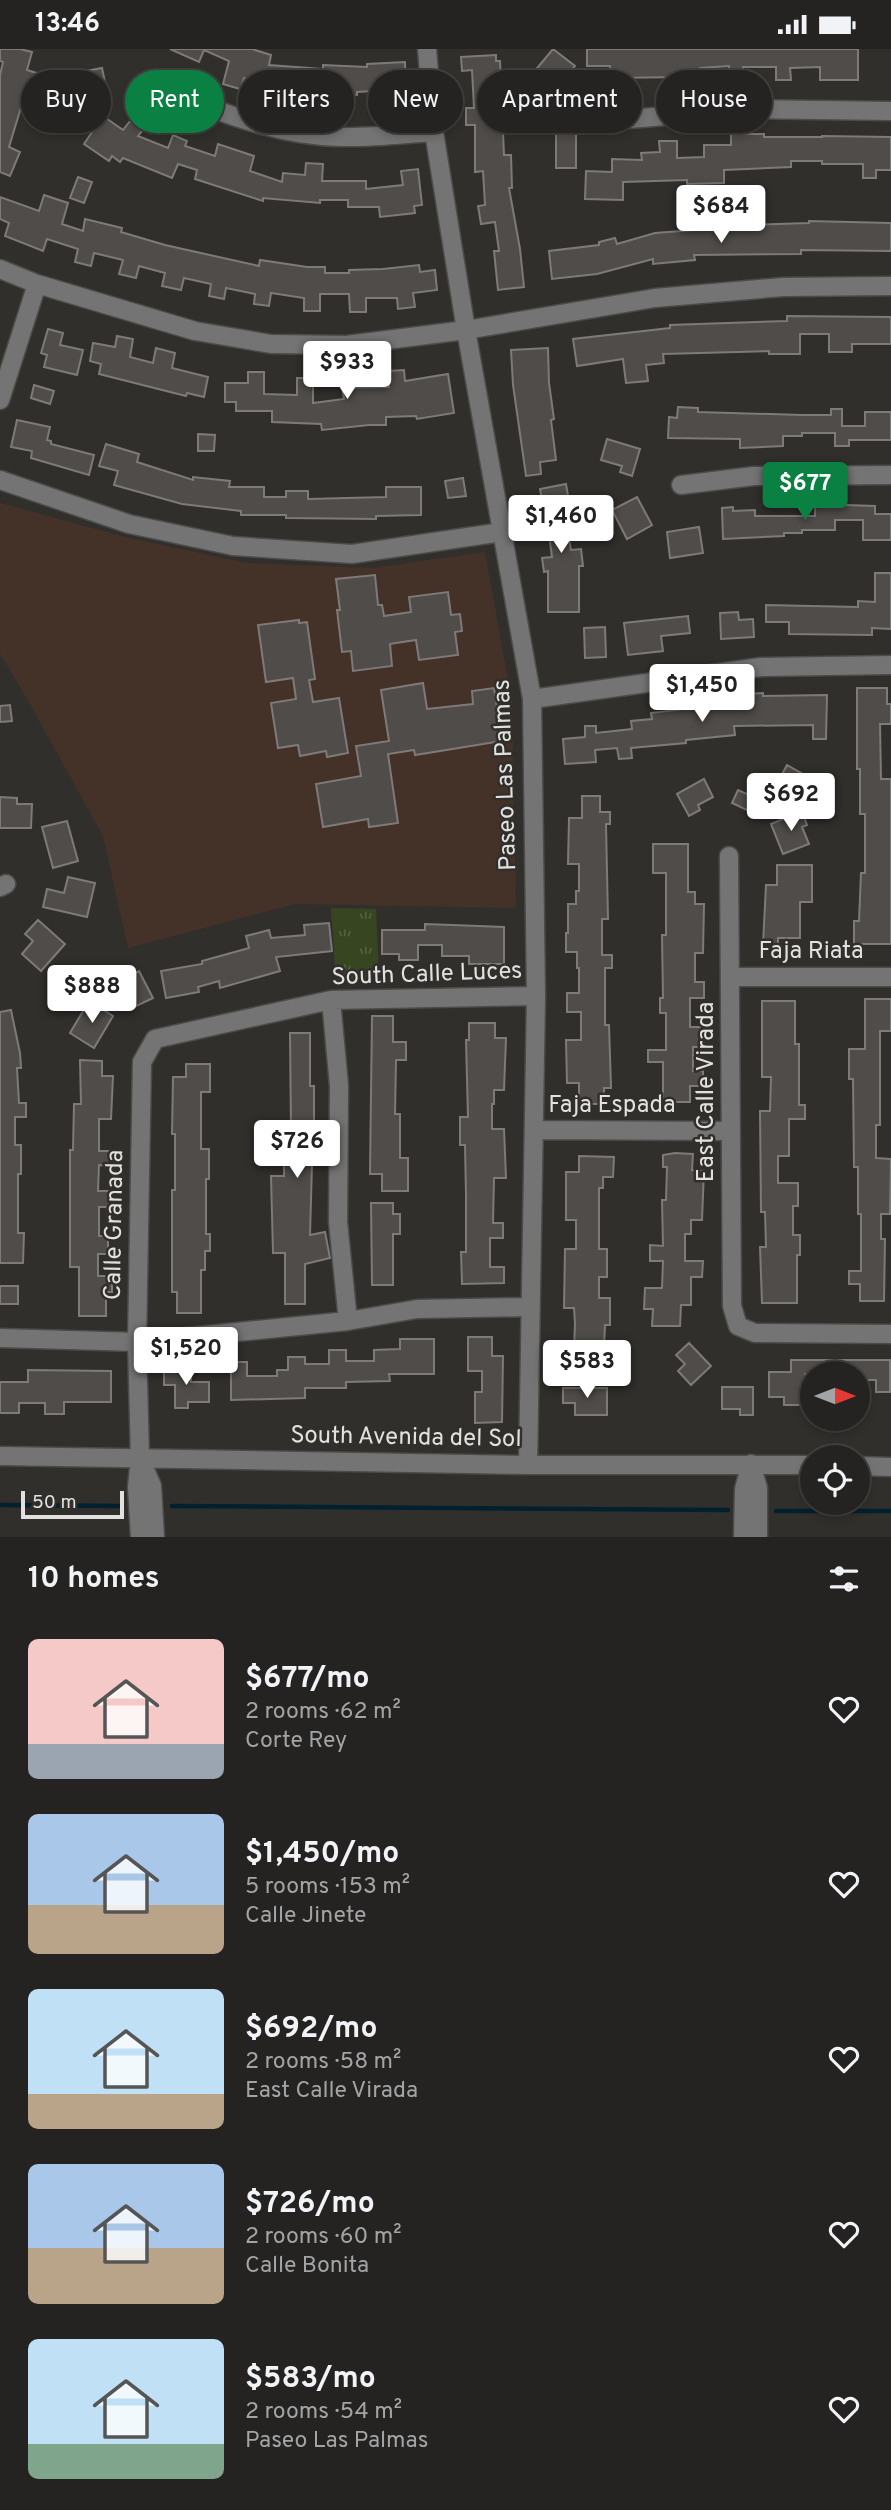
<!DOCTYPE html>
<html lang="en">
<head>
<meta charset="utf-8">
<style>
	body { margin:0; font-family:Overpass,sans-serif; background:#312f2e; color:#f1f3f6; height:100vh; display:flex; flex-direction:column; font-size:26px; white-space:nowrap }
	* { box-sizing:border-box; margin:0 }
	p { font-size:23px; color:#a3a4a5 }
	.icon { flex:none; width:38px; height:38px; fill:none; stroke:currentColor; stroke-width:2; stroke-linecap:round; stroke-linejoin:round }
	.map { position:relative; height:1488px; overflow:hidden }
	.sheet { display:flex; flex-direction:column; background:#252321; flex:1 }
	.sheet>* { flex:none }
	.top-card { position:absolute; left:21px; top:21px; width:850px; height:63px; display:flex; gap:14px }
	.needle { width:46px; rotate:90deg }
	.fabs { position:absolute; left:800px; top:1312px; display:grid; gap:14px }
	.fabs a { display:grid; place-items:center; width:70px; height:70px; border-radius:50%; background:#252321; box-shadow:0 4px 10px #0003,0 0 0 2px #42403f; font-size:35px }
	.scale { position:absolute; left:21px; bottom:18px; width:103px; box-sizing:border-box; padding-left:7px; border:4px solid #e2e1df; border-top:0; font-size:19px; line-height:24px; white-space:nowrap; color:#e2e1df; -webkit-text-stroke:5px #312f2c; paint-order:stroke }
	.price { position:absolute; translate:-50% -60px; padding:0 16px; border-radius:7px; background:#fff; color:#222; font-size:23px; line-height:46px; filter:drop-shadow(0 2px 4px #0008) }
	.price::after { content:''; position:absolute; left:50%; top:42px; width:21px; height:16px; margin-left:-10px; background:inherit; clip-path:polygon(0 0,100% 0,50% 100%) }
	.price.on { background:#0b8043; color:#fff }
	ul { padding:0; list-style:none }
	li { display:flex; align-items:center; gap:21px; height:175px; padding:0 28px }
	li span { display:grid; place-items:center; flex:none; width:196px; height:140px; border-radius:10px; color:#555 }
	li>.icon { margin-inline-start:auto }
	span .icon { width:84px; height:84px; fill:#fffc; stroke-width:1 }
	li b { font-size:30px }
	h2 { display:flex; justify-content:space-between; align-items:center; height:84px; padding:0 28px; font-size:30px }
	.chip { padding:0 24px; border-radius:32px; background:#252321; box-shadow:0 4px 10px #0003,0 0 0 2px #42403f; font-size:24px; line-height:63px }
	.chip.on { background:#0b8043; color:#fff }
	.status { display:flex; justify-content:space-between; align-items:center; height:49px; padding:0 35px; background:#252321; direction:ltr }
	.status svg { height:19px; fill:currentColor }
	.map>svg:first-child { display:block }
	.education { fill:#443229 }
	.park { fill:url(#park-tufts) }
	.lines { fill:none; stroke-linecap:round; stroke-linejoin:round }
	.stream { stroke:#02202e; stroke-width:4.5 }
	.building { fill:#4f4c49; stroke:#7d7a77; stroke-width:2 }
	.minor-casing { stroke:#4d4b49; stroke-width:21 }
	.minor { stroke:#757475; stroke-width:18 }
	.labels { text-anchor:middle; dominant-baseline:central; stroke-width:5; stroke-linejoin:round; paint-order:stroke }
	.street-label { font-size:24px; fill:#e2e1df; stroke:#312f2c }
</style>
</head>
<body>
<div class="status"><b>13:46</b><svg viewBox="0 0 49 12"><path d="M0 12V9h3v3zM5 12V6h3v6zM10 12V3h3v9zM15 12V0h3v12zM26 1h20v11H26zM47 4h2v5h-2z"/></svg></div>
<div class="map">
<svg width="891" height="1488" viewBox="0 0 891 1488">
	<defs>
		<pattern id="park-tufts" width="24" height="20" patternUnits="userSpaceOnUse" patternTransform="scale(1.75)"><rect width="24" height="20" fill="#374620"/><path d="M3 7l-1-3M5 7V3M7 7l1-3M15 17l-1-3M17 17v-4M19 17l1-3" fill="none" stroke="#546040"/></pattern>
	</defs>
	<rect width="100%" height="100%" fill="#312f2c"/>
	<!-- education -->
	<path class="education" d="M0,454L125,488L246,514L373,519L485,503L512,653L516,859L295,855L128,899L103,787L26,648L0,605Z"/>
	<!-- park -->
	<path class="park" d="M331,859L376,860L379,932L336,931Z"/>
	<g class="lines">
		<!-- stream -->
		<path class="stream" d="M0,1456L120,1457
			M172,1457L728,1461
			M776,1462H891"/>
	</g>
	<!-- building -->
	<path class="building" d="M0,0H20L32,3L27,21L40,25L35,44L26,42L9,98L20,103L10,127L0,123V26L3,13L0,12Z
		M170,0H252L271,6L269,16L323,20V16L367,18V15L405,13L406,52L390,53V41L357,43V46L337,44L336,59L295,56L296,38L270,36L244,29L240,40L223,35L229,12L204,1L199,13Z
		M553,0L575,17L559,37L568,45L552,64L541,55L548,47L528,30Z
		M587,0H858V31H820V18L790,19L791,31H776V18H743V32H729V17L700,19V33H681V28L610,29V17H587Z
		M496,6V12H500L504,106H511L512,139H509L520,200L524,238L498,241L494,202H499L495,173L481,175L478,157L485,156L483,122L475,123V76H466V59H474L472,21L462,22L461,8Z
		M102,19L105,33L90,36L96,64L73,68L65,26Z
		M103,67L123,81L130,72L143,81L138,87L168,99L173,86L187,92L185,97L215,107L218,95L254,107L250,122L282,133L283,124L305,126L306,114L323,115L322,132H366V140L403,136L401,122L418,120L422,156L414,157L415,164L380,168L379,158H348V151H320V154L263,149V152L195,130L197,121L178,115L172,129L123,109L120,113L112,107L109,112L84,95Z
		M576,76V119H556V77Z
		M731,85H764V88H822V87L891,88V121H876V129H863V115H822V112H791V118L724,121V134L687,135V131L623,133V151L585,150L586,122L612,123V110L642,111L641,104L660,103L659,92H677V109L704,108V96H731Z
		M78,128L92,133L84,154L70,149Z
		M44,146L68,154L62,175L83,182L85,170L122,179L121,183L165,196L259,217L260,211L307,218H325V224H349V221L383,220L419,216L420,223L435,221L437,241L413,244L415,258L398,260L397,249H366V263H350L349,245H320V262H304V249L271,244L269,257L254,255L255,245L226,239L224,250L209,247L211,235L184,229L181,241L162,237L165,224L139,217L136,229L119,225L123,211L94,204L91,217L75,213L78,200L47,190L43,202L5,187L9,174L0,170V148L39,162Z
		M743,171V176L809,174V172L891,174V202L801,201V205L694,206L695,211L653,215V210L597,225L552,230L549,202L599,196V193L615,189L617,195L655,184L708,180V172Z
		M787,267L891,268V295H852V303H829V285H800V305H769V302L663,305L664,314L646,316L648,332L626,334L623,310L577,317L573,290L670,279V276L787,272Z
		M48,280L63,284L60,296L83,301L77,326L44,318L47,306L41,304Z
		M117,287L133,290L130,308L153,314L156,299L175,304L172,319L208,328L204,348L187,344L186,347L99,325L101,315L90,312L93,294L115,298Z
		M548,299L549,334L554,370L551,371L556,411L540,413L541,425L526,427L513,336L511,301Z
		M404,321L405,332L448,325L454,364L417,370L416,367L386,368V376H369L322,381L321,375L272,373V362H236V353H225V334H248V323H264V345L297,346V329H313V354L344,350L342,339L389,338L388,322Z
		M34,336L54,342L50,355L31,349Z
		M678,358L698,359V363L802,366H831V360H842V377H865V363H891V391H849V397H835V384H802V387H783V397L740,399V390L668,389L669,368L677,369Z
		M17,371L50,378L47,391L51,392V395L94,406L89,426L31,409L32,402L11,398Z
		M198,385L215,386L214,402H198Z
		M607,390L640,400L632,427L620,423L622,417L601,411Z
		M106,395L139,405L137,413L193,431V428L230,432L229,438H264V448H286V442H308V450L386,448V438H421V466L376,467V470L286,469V466H241V462L182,455L114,436L118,422L99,417Z
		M463,429L466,447L448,449L445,432Z
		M566,435L571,464L565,465L571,501L581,500L583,517H579V563H548V522L544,523L542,509L552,508L549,486L554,485L547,450L542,451L540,440Z
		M637,448L652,476L627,490L612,461Z
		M815,455L875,457V465H891V491H863V471H835V481H802V484H784V487L723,490L722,459L733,458V462L755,461V467H815Z
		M699,478L703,504L670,509L667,483Z
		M875,524H891V580L872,579V586L789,585V573H766V556L858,558V552L875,553Z
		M375,526L378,556H382L384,567L411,563L409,548L448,543L451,566L460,565L462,582L455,583L458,606L419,611L416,591L396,594L390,595L392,617L353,622L351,602L342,603L337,561H340L336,530Z
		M738,563L739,571L753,570L754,588L721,590L720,564Z
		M688,567L690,584L661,587L663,602L628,606L624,574Z
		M299,571V574L307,573L315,630L309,631L313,653L339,649L348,704L327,708L326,702L300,707L298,696L278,699L271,654L296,650L293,629L266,633L258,576Z
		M605,578L606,608L585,609L584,579Z
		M423,634L427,660L473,655L472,642L494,639L502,692L415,706L414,701L388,705L398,774L369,778L368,770L323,778L316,735L361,727L356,697L389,692L381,641Z
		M857,639H887V655H891V675H880L881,730H891V895H854V872H859L861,824H865V765H860V720H857Z
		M763,644V647L827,646L826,690H813V676L734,677L735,686L686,691V694L631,699L632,709L619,710L617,699L595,701L596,713L565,715L563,690L585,688V677H596V684L632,680L631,672L652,670L651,664L699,658L698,655L746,649V645Z
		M10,656L12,672L0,673V657Z
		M787,716L801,724L793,741L778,733Z
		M704,730L713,748L698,756L700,761L689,767L677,745Z
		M757,730L777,740L764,769L732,754L738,741L749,746Z
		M582,747H600V763H610V775H606L608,870H602V906H612V919H605V976H609L611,1039H604V1055H579V1034H567L566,991H581V963H567V944H579V919H577V903H566V884H568V855H576V842H579V815H568L569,769H582Z
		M0,748L17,749V755H32L31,779H0Z
		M802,762L807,776L802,778L809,795L783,805L771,775Z
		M67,772L78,812L53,819L42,778Z
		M653,795H688V843H695V855H704L703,904H695V933H704V949H690V978H704V998H693V1022H703V1037H690V1053H663V1013H648V1001H666V964H660V949H663L662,886H666V824H653Z
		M777,816H812V853H800V889H778V895H763L766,836H777Z
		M68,828L95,834L87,868L43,858L47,840L64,844Z
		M38,871L65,895L41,922L22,905L33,892L25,885Z
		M329,874L332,902L276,908L280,922L220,939L219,932L198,938L199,943L166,949L161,922L202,915V912L249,899L246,887L269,881L271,889L305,886L304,876Z
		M425,875L504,878V915H469V907H442V896H418V911H399V905H382V881H425Z
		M139,922L153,949L128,961L115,934Z
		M865,950H891V982H880V1076H876V1109L891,1110L890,1165H881V1190H885L884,1252H860V1235H849V1222H861V1165H858V1118H854L853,1030H849V1000H865Z
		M89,952L113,967L94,999L70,984Z
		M762,952H795V995H799V1056H805V1070H789V1107H778V1134H798V1157H793V1186H800V1206H797V1254H762L760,1198H766L765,1163H761L760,1062H770L771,1028H762Z
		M11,961L20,1004L21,1019H17L19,1054H26V1068H15V1096H21V1125H18V1184H24L23,1214H0V963Z
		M372,967H393V993H406V1011H396L395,1065H400V1109H408V1142H382V1125H370Z
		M469,974H495V989H506L504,1041H494V1055H492V1080H504L506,1129H494L493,1174H503V1189H490V1218H504V1234L462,1235L461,1203H466V1146L465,1096H460V1068H468L466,991H469Z
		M290,984H310V1037H314V1115H312L310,1186L325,1183L330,1209L305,1215V1255H285V1204H273L271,1127H284V1079H291Z
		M80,1011L102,1012V1027H113L111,1070H99V1102H111V1117L99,1116L98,1142H110V1158H99V1187H108V1205H98V1227H112V1243H106V1267H79V1218H70V1101H73L74,1055H81Z
		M186,1015H210V1043H201V1100H209V1130H206V1185H210V1202H205V1221H201V1264H177V1243H172V1141H175V1085H172L173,1028H186Z
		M675,1104L693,1105L692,1121L704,1122L702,1171H691V1185H685V1212H703L702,1228H691V1256H681L680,1277H652L653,1260H644L645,1239H662L663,1212H650V1196L663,1197L662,1151H666L667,1118H663V1106Z
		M579,1107L614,1108L613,1128H603V1139H599V1200H607V1228H599V1249H610V1276H605L603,1320L563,1319L564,1298L574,1299L575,1275L574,1259H564L565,1200H576V1171H566V1123H579Z
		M371,1154H393V1165H400V1185H393V1236H372Z
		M0,1237H18V1255H0Z
		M468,1288H492V1307H503L502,1373L475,1374V1343H482V1322H468Z
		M400,1290H434V1325H389L390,1332L346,1333V1339H305V1349L231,1351V1313H247V1327H277V1321H288V1308H305V1315H329V1301H346V1312H374V1301L400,1300Z
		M689,1294L711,1317L691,1336L678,1322L685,1315L676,1306Z
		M791,1311H890V1343H876V1331H861V1325H805V1356H784V1348H769V1323H791Z
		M164,1319H191V1333H209V1353H188V1359H175V1336H164Z
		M28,1321L111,1322V1353H64V1365H45V1354H19V1364H0V1333H28Z
		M722,1338H753V1366H740V1360H722Z
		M563,1339H607V1366H575V1354H563Z"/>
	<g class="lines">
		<defs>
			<path id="minor" d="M427,0L434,83L466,281L532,650L536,947L528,1416
				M149,33C211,60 273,87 341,88C372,89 403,85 434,83
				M617,71L749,60L891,62
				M0,220L37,235L195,282L271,295L347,296L466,281L655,249L783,238L891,237
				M0,351L37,235
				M0,431L129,475L233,497L352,505L502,483
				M681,436L754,427L891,426
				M532,650L761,618L891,616
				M729,807L732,1257L738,1277L755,1284L891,1285
				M0,838L6,835
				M731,928H891
				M331,951L339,1037L338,1173L348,1272
				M534,1081L731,1082
				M0,1289L137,1293L348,1272L417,1260L529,1258
				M0,1407L528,1416H812
				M140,1409L152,1437L155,1488
				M751,1415L758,1439V1488
				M858,1417L891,1418
				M140,1488L137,1438L140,1409L137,1293L142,1013L155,990L331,951L536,947
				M743,1488L744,1440L751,1415"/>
		</defs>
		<!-- minor casing -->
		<use href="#minor" class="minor-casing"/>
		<!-- minor -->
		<use href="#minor" class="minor"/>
	</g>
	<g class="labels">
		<!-- street labels -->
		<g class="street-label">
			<text transform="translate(506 726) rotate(-92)">Paseo Las Palmas</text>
			<text x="811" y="903">Faja Riata</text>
			<text transform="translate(427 926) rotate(-2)">South Calle Luces</text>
			<text transform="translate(707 1043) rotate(-90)">East Calle Virada</text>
			<text x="612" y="1057">Faja Espada</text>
			<text transform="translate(115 1176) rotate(-89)">Calle Granada</text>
			<text transform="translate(406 1389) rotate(1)">South Avenida del Sol</text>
		</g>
	</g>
</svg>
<div class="fabs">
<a><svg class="needle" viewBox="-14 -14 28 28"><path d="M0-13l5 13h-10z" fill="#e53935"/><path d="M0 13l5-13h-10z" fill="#a3a4a5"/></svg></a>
<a><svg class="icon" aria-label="locate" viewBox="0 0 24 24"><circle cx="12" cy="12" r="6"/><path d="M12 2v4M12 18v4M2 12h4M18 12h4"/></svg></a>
</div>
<div class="scale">50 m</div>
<b class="price" style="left:721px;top:196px">$684</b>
<b class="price" style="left:347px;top:352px">$933</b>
<b class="price on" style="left:805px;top:473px">$677</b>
<b class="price" style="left:561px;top:506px">$1,460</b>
<b class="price" style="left:702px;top:675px">$1,450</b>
<b class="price" style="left:791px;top:784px">$692</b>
<b class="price" style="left:92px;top:976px">$888</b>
<b class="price" style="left:297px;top:1131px">$726</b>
<b class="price" style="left:186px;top:1338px">$1,520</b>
<b class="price" style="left:587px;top:1351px">$583</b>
<div class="top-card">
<a class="chip">Buy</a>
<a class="chip on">Rent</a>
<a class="chip">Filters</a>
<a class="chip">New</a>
<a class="chip">Apartment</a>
<a class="chip">House</a>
</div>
</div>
<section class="sheet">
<h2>10 homes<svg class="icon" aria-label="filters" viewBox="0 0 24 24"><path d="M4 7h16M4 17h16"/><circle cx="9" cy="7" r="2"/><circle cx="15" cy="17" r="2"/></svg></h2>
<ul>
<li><span style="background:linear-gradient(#f6c9c9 75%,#9aa5b1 0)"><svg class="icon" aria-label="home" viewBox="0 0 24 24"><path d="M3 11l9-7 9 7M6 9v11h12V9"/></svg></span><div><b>$677/mo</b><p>2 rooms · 62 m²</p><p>Corte Rey</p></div><svg class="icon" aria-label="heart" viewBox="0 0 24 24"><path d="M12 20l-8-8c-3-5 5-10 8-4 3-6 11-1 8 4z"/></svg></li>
<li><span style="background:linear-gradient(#a9c7e8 65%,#b9a48a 0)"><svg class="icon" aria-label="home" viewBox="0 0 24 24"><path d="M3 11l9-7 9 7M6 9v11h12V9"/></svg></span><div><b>$1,450/mo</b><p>5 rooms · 153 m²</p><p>Calle Jinete</p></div><svg class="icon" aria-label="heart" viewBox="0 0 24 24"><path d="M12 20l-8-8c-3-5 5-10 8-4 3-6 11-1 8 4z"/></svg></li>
<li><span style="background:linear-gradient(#bfe0f5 75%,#b9a48a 0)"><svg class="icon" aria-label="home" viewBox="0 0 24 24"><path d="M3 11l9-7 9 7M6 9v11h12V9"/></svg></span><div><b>$692/mo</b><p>2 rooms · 58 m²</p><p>East Calle Virada</p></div><svg class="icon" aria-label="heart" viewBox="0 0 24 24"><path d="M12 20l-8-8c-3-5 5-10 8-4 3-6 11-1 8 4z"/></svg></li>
<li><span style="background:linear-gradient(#a9c7e8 60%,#b9a48a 0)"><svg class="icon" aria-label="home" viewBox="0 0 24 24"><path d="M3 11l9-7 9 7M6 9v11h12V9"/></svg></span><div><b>$726/mo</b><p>2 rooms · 60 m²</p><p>Calle Bonita</p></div><svg class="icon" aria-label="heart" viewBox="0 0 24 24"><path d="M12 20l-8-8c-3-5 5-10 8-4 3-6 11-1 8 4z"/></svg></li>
<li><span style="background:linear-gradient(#bfe0f5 75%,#7fa58c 0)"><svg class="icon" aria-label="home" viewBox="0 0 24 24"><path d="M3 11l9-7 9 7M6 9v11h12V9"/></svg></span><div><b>$583/mo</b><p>2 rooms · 54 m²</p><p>Paseo Las Palmas</p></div><svg class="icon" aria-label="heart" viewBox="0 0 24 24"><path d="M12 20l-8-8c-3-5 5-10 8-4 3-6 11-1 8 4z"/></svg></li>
</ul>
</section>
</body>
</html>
